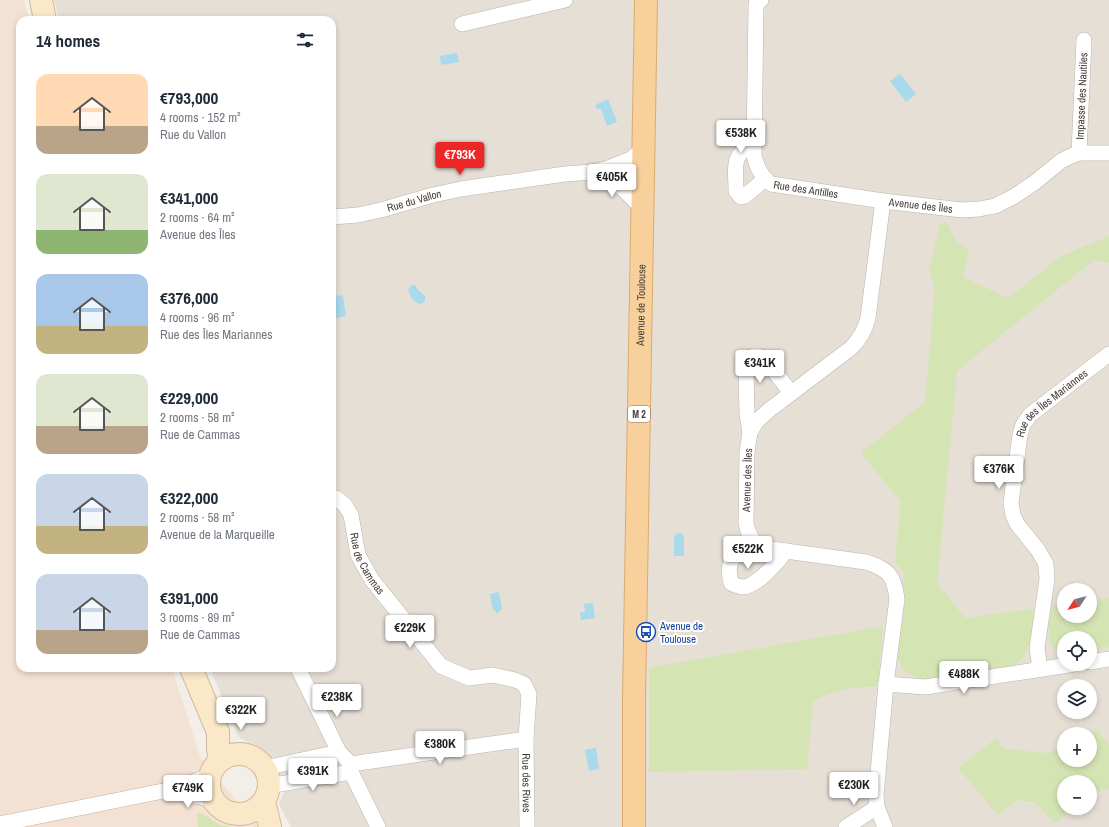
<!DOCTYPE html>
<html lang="en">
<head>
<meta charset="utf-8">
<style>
	body { margin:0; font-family:"Archivo Narrow",sans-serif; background:#f2f2f3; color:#1f2937; height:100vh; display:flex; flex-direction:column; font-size:15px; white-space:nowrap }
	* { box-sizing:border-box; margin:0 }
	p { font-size:13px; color:#747a83 }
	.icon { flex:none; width:22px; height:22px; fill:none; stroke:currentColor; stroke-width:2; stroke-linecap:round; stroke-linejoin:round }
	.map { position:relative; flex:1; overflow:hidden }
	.drawer { position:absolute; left:16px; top:16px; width:320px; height:656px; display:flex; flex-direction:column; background:#fff; border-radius:12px; box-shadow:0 2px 6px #0003 }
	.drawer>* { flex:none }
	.needle { width:26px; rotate:234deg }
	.tools { position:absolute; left:1057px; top:583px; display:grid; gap:8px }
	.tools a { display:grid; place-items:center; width:40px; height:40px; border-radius:50%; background:#fff; box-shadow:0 2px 6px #0003; font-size:20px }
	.price { position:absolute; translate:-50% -34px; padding:0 9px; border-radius:4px; background:#fff; color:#222; font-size:13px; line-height:26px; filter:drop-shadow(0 1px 2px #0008) }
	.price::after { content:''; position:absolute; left:50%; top:24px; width:12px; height:9px; margin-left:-6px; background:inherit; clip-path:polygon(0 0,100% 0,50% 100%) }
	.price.current { background:#ec2725; color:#fff }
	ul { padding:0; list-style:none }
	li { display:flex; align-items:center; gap:12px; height:100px; padding:0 20px }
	li span { display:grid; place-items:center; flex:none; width:112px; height:80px; border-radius:12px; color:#555 }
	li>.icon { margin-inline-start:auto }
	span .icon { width:48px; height:48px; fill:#fffc; stroke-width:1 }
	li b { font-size:17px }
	h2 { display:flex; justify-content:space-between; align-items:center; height:48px; padding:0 20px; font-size:17px }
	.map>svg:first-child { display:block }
	.residential { fill:#e6dfd6; fill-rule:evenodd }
	.commercial { fill:#f3e2d4 }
	.green { fill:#d5e4b3 }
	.water { fill:#a8daec }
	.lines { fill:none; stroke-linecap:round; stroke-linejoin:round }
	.street-casing { stroke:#beb4ab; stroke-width:16 }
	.secondary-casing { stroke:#d0ba9a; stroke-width:24 }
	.primary-casing { stroke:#dcab6c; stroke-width:24 }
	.street { stroke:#fff; stroke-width:15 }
	.secondary { stroke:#fbe8c9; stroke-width:22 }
	.primary { stroke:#f8d09b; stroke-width:22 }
	.labels { text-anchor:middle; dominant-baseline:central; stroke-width:4; stroke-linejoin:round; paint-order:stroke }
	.shield { fill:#fff; stroke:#7d7873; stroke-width:1 }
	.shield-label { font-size:10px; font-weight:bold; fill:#453e37 }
	.street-label { font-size:11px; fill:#453e37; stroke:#fff }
	.transit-label { font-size:11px; fill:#164399; stroke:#fff; text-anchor:start }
</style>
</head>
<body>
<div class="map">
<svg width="1109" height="827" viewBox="0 0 1109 827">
	<rect width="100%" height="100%" fill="#f3eee8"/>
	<!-- residential -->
	<path class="residential" d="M54,0H1109V827H291L279,804L284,792L259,747L240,738L237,733L210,668H332V20H59ZM1064,590H1090V616H1064ZM1064,638H1090V664H1064ZM1064,686H1090V712H1064ZM1064,734H1090V760H1064ZM1064,782H1090V808H1064Z"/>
	<!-- commercial -->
	<path class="commercial" d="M0,0H24L29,20H20V668H172L200,757L259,827H0Z"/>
	<!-- green -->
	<path class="green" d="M947,222L956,242L969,250L963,277L1008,298L1060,257L1109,236V263L1094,260L957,371L937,583L965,618L1034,609C1030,636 1035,657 1006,669L925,681L904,671L896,656L904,573L895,562L901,502L861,453L925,402L935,288L929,272L940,224Z
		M1109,598V647L1090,651V638H1064V655C1042,648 1049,624 1052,606L1064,605V616H1090V601Z
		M883,626L878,686C854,688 834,689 813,702L807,769L649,772V668Z
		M1097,730L1109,745V790L1103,789L1090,798V782H1064V808H1076L1054,823L1035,802L1016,800L998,815L958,768L996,738L1004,749L1046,753L1064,746V760H1090V734Z
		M201,813L220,825L232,827H198L197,814Z"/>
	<!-- water -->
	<path class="water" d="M457,53L459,62L441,65L440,56Z
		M900,74L916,94L906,102L890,81Z
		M608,99L617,122L607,126L601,109H597L595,105Z
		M412,285H415L419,291L425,296V300L423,303L419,304L412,299L408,290Z
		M343,295L346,316L336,318L332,297Z
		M677,533H680L684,536V556H674V536Z
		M499,592L502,609L500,610V612L496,613L495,610L493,611L490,594Z
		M593,603L595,618L581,620L580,613L585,612L584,604Z
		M596,748L599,769L589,771L585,750Z"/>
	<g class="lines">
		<defs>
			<g id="street">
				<path id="s1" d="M761,0L756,4L754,155C757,168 761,176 771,184L883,201L962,210L979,209L995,206L1013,197L1034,183L1061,161L1071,156L1079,153H1109"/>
				<path d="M462,24L565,0"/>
				<path d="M754,143C730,156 736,167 736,191L741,197L745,196L765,179"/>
				<path id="s2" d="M1079,153L1084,40"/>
				<path d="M592,172L606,177L622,188L643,209"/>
				<path d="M883,201L868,318C865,331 860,339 851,348L769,410L757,421L750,432L747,452L746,522C748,535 752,542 764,548L866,562C889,569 894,576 897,599L886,684L876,795L877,807L885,827"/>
				<path id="s3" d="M332,217L358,215L381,210L433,195L461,189L565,174L592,172L608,168L631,159L644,148"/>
				<path d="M750,432L747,414L746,370L747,361L753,356H759L766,360L791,393"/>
				<path id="s4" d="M332,497L336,498L345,505L351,515L358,555L372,580L441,666L469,678L493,675L515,680L524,684L529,694L526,739L527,827"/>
				<path d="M752,540C735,554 725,559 731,583C735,585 739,587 743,587C757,586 778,562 786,551"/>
				<path d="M1090,662L1109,659"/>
				<path d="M298,668L339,752L351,764V772L378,827"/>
				<path id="s5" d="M1040,669L1037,648L1047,579L1046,564L1038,550L1017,524L1013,515L1011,503L1020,435L1023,425L1030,415L1109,354"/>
				<path d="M886,684L925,687L1075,664"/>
				<path d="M351,764L526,739"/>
				<path d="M263,767H269L339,752"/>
				<path d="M268,786L351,772"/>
				<path d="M168,790L187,795L213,799"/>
				<path d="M0,824L168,790L210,776"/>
				<path d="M846,827L877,807"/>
			</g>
			<path id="secondary" d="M41,0L45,20
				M191,668L218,732V749L220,759
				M209 784a30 30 0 1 1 60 0a30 30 0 1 1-60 0Z
				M262,803L266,809L270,827"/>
			<g id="primary">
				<path id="s6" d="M634,827V699L646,0"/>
			</g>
		</defs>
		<!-- street casing -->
		<use href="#street" class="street-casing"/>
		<!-- secondary casing -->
		<use href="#secondary" class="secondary-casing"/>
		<!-- primary casing -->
		<use href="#primary" class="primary-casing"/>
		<!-- street -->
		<use href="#street" class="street"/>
		<!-- secondary -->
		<use href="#secondary" class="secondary"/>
		<!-- primary -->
		<use href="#primary" class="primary"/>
	</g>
	<!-- icons -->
	<defs>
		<symbol id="bus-ring" viewBox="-11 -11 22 22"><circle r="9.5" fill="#fff" stroke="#1a4fb4" stroke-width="1.5"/><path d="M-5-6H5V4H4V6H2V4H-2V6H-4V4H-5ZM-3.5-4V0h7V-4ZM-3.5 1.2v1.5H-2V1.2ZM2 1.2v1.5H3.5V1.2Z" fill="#1a4fb4"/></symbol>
	</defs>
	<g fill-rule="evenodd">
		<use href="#bus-ring" x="635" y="621" width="22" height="22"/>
	</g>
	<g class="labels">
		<!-- shield labels -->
		<rect class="shield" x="628" y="406" width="22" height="16" rx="3"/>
		<g class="shield-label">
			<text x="639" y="414">M 2</text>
		</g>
		<!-- street labels -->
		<g class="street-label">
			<text stroke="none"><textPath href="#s2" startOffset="57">Impasse des Nautiles</textPath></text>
			<text stroke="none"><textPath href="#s1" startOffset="227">Rue des Antilles</textPath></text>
			<text stroke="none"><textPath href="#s3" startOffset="84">Rue du Vallon</textPath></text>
			<text stroke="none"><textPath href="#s1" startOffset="343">Avenue des Îles</textPath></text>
			<text stroke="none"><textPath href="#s6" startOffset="522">Avenue de Toulouse</textPath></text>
			<text stroke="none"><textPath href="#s5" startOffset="292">Rue des Îles Mariannes</textPath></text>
			<text transform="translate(747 480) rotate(-88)">Avenue des Îles</text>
			<text stroke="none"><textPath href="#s4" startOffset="79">Rue de Cammas</textPath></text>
			<text stroke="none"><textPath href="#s4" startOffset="394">Rue des Rives</textPath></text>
		</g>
		<!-- transit labels -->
		<g class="transit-label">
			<text x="660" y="626">Avenue de<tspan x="660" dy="13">Toulouse</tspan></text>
		</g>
	</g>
</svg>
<div class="tools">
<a><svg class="needle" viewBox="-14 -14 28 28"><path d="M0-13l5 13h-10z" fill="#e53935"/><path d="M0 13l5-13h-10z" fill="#747a83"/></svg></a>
<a><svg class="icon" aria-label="locate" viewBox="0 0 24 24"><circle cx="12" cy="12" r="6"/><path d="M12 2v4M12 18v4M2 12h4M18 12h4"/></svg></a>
<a><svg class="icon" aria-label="layers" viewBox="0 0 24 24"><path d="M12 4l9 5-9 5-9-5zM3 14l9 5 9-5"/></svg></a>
<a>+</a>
<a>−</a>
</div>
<b class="price" style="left:741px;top:154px">€538K</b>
<b class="price current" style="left:460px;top:176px">€793K</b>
<b class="price" style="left:612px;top:198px">€405K</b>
<b class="price" style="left:760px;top:384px">€341K</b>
<b class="price" style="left:999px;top:490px">€376K</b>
<b class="price" style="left:748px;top:570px">€522K</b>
<b class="price" style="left:410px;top:649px">€229K</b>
<b class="price" style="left:964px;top:695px">€488K</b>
<b class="price" style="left:337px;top:718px">€238K</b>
<b class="price" style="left:241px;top:731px">€322K</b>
<b class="price" style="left:440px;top:765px">€380K</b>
<b class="price" style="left:313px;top:792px">€391K</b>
<b class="price" style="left:854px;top:806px">€230K</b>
<b class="price" style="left:188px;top:809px">€749K</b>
<section class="drawer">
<h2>14 homes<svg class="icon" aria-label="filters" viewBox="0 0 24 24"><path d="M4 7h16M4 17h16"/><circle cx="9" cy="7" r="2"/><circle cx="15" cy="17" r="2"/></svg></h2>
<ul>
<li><span style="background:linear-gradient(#ffd9b3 65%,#b9a48a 0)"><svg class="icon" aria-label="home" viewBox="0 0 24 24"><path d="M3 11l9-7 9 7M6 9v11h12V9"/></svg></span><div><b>€793,000</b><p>4 rooms · 152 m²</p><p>Rue du Vallon</p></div></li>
<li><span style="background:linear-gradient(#dfe7d0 70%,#8fb573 0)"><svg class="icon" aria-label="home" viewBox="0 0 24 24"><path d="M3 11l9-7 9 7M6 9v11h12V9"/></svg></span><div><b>€341,000</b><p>2 rooms · 64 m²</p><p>Avenue des Îles</p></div></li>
<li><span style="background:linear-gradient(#a9c7e8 65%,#c2b280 0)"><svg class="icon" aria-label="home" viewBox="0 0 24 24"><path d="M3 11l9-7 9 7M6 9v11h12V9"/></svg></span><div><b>€376,000</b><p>4 rooms · 96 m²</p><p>Rue des Îles Mariannes</p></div></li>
<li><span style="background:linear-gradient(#dfe7d0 65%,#b9a48a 0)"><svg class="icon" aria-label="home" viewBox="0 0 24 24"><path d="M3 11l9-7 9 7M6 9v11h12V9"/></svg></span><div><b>€229,000</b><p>2 rooms · 58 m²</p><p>Rue de Cammas</p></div></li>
<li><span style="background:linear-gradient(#c9d6e8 65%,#c2b280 0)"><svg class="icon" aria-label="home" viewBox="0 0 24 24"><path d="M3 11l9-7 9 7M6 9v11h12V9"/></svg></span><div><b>€322,000</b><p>2 rooms · 58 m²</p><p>Avenue de la Marqueille</p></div></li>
<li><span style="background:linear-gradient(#c9d6e8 70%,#b9a48a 0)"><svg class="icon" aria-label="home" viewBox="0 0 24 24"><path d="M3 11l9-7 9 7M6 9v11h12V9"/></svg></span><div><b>€391,000</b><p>3 rooms · 89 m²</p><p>Rue de Cammas</p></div></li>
</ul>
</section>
</div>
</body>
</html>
